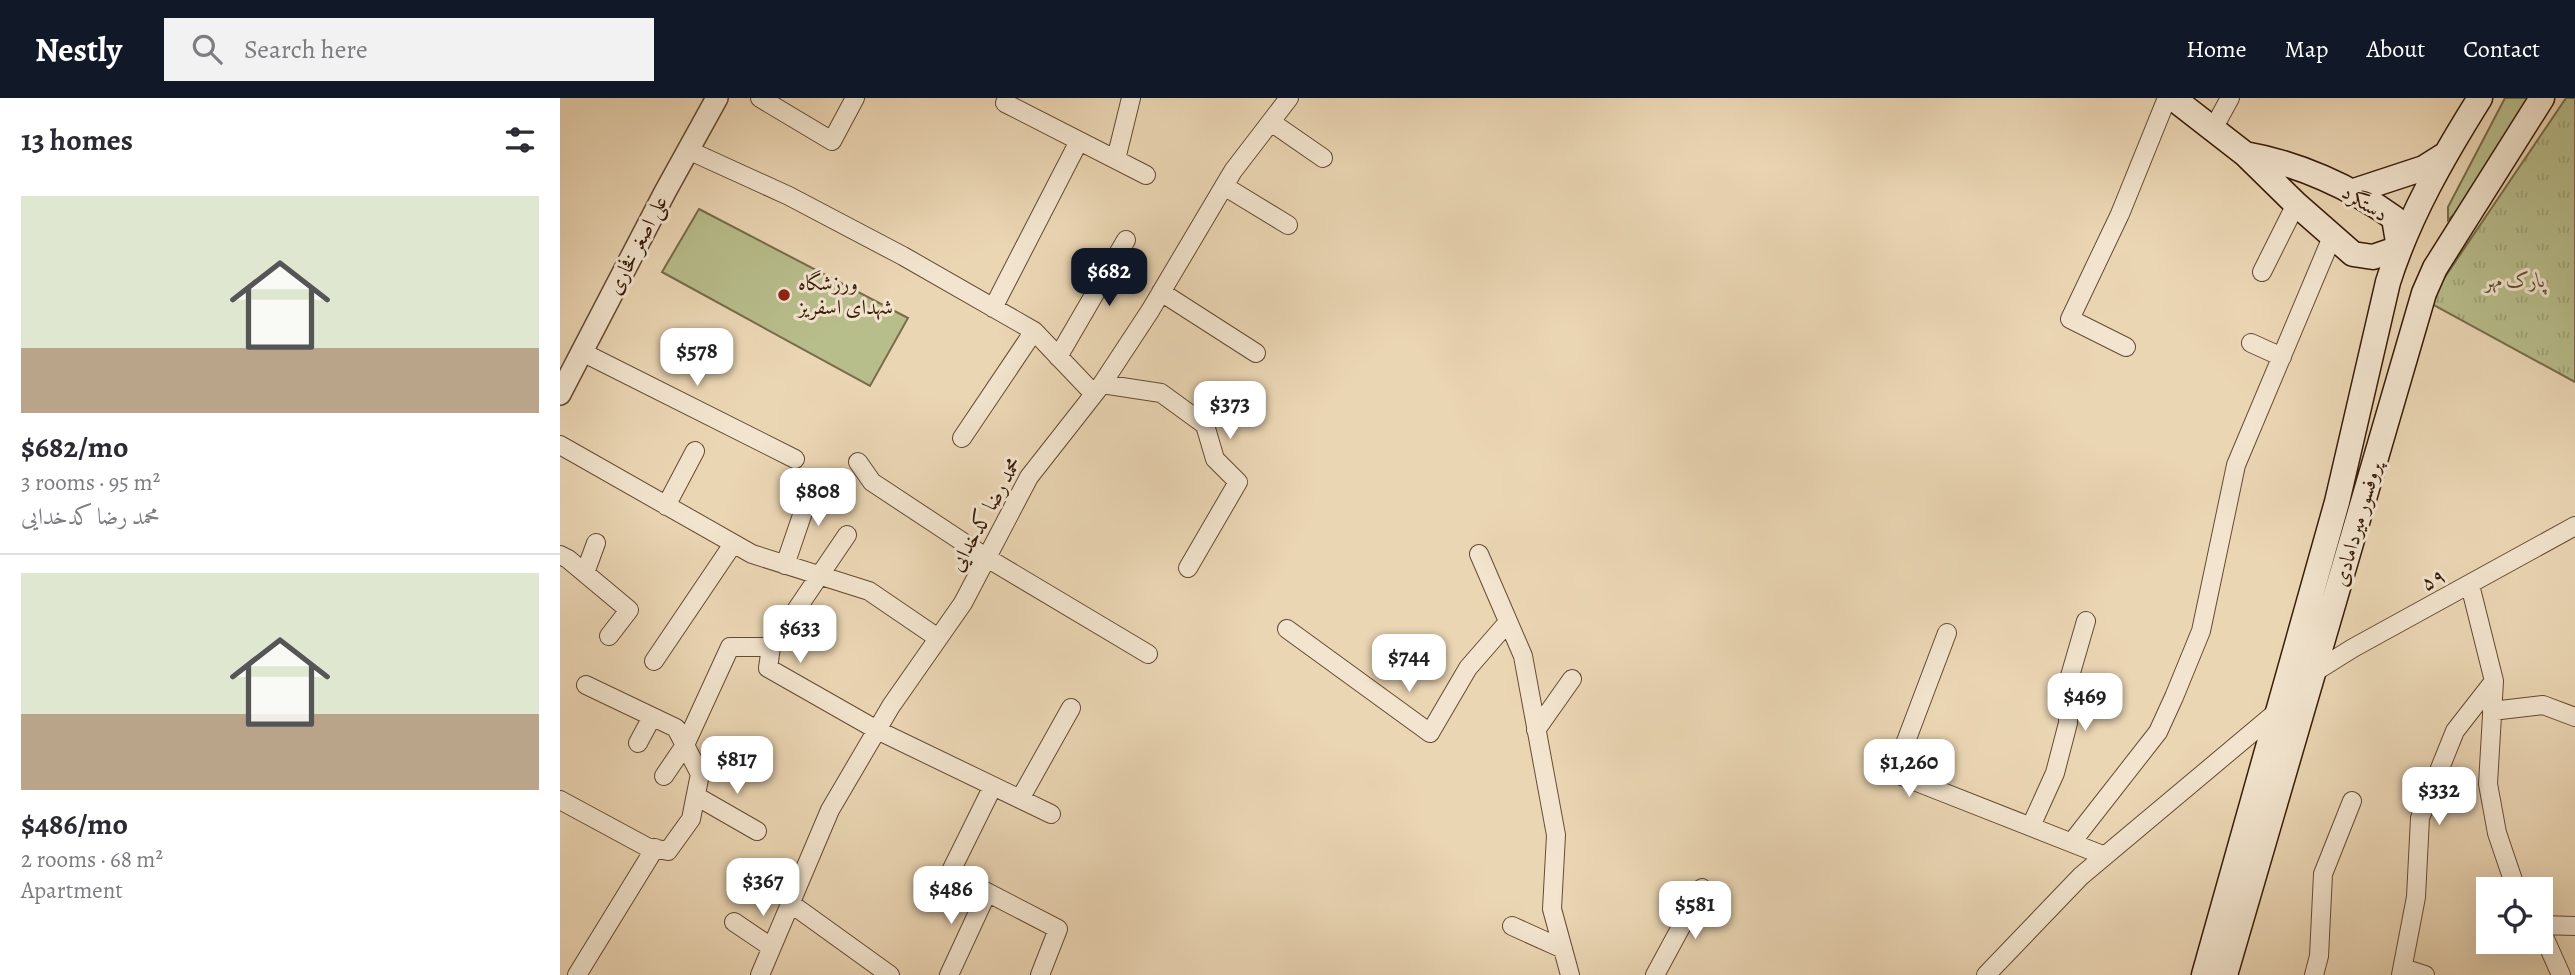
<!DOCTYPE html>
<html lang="en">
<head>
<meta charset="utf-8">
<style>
	body { margin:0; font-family:Alegreya,Amiri,serif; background:#f2f2f3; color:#2b2b33; height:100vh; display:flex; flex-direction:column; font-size:26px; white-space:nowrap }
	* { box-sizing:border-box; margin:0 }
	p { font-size:23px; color:#7c7c81 }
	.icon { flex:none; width:38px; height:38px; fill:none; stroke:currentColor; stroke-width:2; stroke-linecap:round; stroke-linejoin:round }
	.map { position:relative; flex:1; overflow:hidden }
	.sheet { display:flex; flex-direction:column; background:#fff; width:560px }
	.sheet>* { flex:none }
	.fabs { position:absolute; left:1916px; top:779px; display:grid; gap:14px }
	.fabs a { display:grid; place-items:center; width:77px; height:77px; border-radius:0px; background:#fff; box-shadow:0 7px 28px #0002; font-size:35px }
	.price { position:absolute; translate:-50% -60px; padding:0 16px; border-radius:14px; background:#fff; color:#222; font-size:23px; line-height:46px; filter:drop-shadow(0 2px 4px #0008) }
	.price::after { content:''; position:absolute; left:50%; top:42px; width:21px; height:16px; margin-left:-10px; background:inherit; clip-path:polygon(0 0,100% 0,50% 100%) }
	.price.active { background:#111827; color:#fff }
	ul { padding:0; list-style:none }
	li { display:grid; align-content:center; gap:14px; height:371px; padding:0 21px }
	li+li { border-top:2px solid #e1e1e2 }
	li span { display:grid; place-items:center; height:217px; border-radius:0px; color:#555 }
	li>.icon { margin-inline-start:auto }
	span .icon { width:126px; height:126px; fill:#fffc; stroke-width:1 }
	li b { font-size:30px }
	h2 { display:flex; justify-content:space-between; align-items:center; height:84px; padding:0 21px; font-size:30px }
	header { display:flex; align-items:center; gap:42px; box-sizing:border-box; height:98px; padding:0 35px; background:#111827; color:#fff }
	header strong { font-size:33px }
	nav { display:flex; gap:38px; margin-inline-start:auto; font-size:24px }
	.search { width:490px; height:63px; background:#f2f2f3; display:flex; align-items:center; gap:18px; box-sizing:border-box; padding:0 24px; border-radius:0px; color:#7c7c81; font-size:26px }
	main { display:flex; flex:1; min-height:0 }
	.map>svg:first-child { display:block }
	.green { fill:#b8bd8c; stroke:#786c4a; stroke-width:2 }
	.park { fill:url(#park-tufts); stroke:#786c4a; stroke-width:2 }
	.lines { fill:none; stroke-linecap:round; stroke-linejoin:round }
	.minor-casing { stroke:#654a32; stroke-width:20 }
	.tertiary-casing { stroke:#654a32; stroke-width:24 }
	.secondary-casing { stroke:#381c07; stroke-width:27 }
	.minor { stroke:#f2e4ce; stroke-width:18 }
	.tertiary { stroke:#f2e4ce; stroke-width:21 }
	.secondary { stroke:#f2e4ce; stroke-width:24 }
	.poi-dot { fill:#8f2418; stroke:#f2e4ce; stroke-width:2.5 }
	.labels { text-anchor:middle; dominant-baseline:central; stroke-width:6; stroke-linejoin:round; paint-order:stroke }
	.street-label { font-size:21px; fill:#381c07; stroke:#f2e4ce }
	.park-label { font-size:21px; font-style:italic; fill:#5e4c2f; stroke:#f2e4ce }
	.poi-label { font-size:21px; fill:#381c07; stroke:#f2e4ce; text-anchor:start }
</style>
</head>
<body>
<header>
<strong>Nestly</strong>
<div class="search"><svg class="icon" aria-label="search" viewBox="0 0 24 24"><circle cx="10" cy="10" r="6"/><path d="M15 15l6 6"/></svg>Search here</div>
<nav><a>Home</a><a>Map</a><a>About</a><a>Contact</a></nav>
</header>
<main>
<section class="sheet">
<h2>13 homes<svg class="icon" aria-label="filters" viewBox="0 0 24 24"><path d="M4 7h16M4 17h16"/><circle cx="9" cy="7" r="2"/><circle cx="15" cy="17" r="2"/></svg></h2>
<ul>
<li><span style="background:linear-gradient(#dfe7d0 70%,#b9a48a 0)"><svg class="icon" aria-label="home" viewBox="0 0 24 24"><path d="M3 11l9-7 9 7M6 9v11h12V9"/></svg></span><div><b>$682/mo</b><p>3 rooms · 95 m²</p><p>محمد رضا کدخدایی</p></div></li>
<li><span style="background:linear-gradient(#dfe7d0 65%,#b9a48a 0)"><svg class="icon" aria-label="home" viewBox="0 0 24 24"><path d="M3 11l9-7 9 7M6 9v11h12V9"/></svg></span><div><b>$486/mo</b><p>2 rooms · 68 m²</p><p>Apartment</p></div></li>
</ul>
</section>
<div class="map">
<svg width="2015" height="877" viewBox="0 0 2015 877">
	<defs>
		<pattern id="park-tufts" width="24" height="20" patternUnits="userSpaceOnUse" patternTransform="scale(1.75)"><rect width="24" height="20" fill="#b8bd8c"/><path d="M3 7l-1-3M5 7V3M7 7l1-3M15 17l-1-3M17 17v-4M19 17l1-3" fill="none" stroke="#9fa277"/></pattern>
	</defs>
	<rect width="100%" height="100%" fill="#ebd6b4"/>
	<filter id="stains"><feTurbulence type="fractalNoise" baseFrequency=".00286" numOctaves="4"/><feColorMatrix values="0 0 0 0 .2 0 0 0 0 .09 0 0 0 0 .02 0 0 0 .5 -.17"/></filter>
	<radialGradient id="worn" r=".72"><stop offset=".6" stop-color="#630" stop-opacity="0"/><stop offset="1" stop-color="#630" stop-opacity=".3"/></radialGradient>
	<!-- green -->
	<path class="green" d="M1945,0H1972L1897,114L1888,122V109Z
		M139,111L348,220L310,288L102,174Z"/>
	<!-- park -->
	<path class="park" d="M2006,0H2015V284L1868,204Z"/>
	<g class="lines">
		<defs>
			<path id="minor" d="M200,0L272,43L295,0
				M445,5L586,77
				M711,24L763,60
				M1653,31L1670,0
				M128,52L229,98L343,158L474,233L534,296
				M556,61L571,0
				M664,88L728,127
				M1702,174L1736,106
				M601,194L696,255
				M433,210L519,43
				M1691,245L1722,259
				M1566,249L1510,221L1560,116L1607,0
				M22,254L235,361
				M498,259L566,142
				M542,286L601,295L645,327L655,361L678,384L628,470
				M402,340L474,233
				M0,347L192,456L309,493L378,540
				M298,364L312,384L427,460L588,556
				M106,408L135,353
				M287,437L211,549L208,570L317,632L491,716
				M919,456L963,558L996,737L992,811L1010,877
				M0,457L8,461L69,512L49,538
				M225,467L254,382
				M25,475L36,445
				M1910,487L1934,583L1928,686L1937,735L1956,791
				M727,531L870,635L908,570L948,524
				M1387,535L1334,675L1545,758
				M94,563L173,446
				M1753,575L1793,550L2015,428
				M1932,613L1983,607L2015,619
				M976,632L1012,581
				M78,645L92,619
				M104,678L125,647L170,549H211
				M433,688L390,775L498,831L480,877
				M136,698L197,733
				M460,701L511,610
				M0,702L87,749L108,753L131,721L140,676L116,630L26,587
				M1471,728L1495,675L1508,625L1510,578L1526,523
				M1512,744L1598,634L1614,599L1641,533L1676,367L1772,139
				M230,805L330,877
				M174,824L211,849
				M1981,827L2015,828
				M952,828L1003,851
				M1981,832L2001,877
				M1843,870L1865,877
				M17,877L95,750
				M200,877L270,712L331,608L403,505L469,379L542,286L590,213L673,73L729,0
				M389,877L427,795
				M1095,877L1142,790
				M1426,877L1521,778L1719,612
				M1754,877L1759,858L1763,776L1792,703
				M1841,877L1856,799L1860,720L1895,633L1934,583"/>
			<path id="tertiary" d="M0,296L105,94L157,0"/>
			<path id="secondary" d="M1613,0L1685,56
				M1685,56C1737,65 1791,89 1834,120L1839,150L1813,159L1793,156L1736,106Z
				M1791,94L1864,70L1883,58
				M1644,877L1777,404L1828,184C1849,118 1883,59 1920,0
				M1665,877L1864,195L1875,170L1982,0"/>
		</defs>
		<!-- minor casing -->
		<use href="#minor" class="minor-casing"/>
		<!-- tertiary casing -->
		<use href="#tertiary" class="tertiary-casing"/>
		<!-- secondary casing -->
		<use href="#secondary" class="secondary-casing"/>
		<!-- minor -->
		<use href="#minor" class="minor"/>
		<!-- tertiary -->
		<use href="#tertiary" class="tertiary"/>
		<!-- secondary -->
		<use href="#secondary" class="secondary"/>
	</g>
	<!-- markers -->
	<circle class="poi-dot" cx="224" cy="197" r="7"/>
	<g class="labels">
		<!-- street labels -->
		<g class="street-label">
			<text transform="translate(1805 105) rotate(32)">دستگرد</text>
			<text transform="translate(77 147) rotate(-63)">علی اصغر فخاری</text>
			<text transform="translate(425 416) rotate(-61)">محمد رضا کدخدایی</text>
			<text transform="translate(1797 426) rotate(-74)">پروفسور میردامادی</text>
			<text transform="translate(1873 481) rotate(-28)">۵۹</text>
		</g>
		<!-- park labels -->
		<g class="park-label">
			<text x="1955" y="182">پارک مهر</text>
		</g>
		<!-- poi labels -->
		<g class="poi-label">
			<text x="238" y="185">ورزشگاه<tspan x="238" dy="24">شهدای اسفریز</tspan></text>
		</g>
	</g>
	<rect width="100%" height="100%" filter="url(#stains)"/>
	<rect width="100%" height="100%" fill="url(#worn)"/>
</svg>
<div class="fabs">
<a><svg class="icon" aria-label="locate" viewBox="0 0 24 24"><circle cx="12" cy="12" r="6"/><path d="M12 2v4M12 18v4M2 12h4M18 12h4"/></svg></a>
</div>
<b class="price active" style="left:549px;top:210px">$682</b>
<b class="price" style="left:137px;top:290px">$578</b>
<b class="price" style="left:670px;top:343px">$373</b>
<b class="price" style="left:258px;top:430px">$808</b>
<b class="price" style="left:240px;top:567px">$633</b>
<b class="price" style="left:849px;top:596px">$744</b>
<b class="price" style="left:1525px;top:635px">$469</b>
<b class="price" style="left:177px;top:698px">$817</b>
<b class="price" style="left:1349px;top:701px">$1,260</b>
<b class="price" style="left:1879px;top:729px">$332</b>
<b class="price" style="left:203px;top:820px">$367</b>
<b class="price" style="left:391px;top:828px">$486</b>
<b class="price" style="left:1135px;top:843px">$581</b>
</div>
</main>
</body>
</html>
